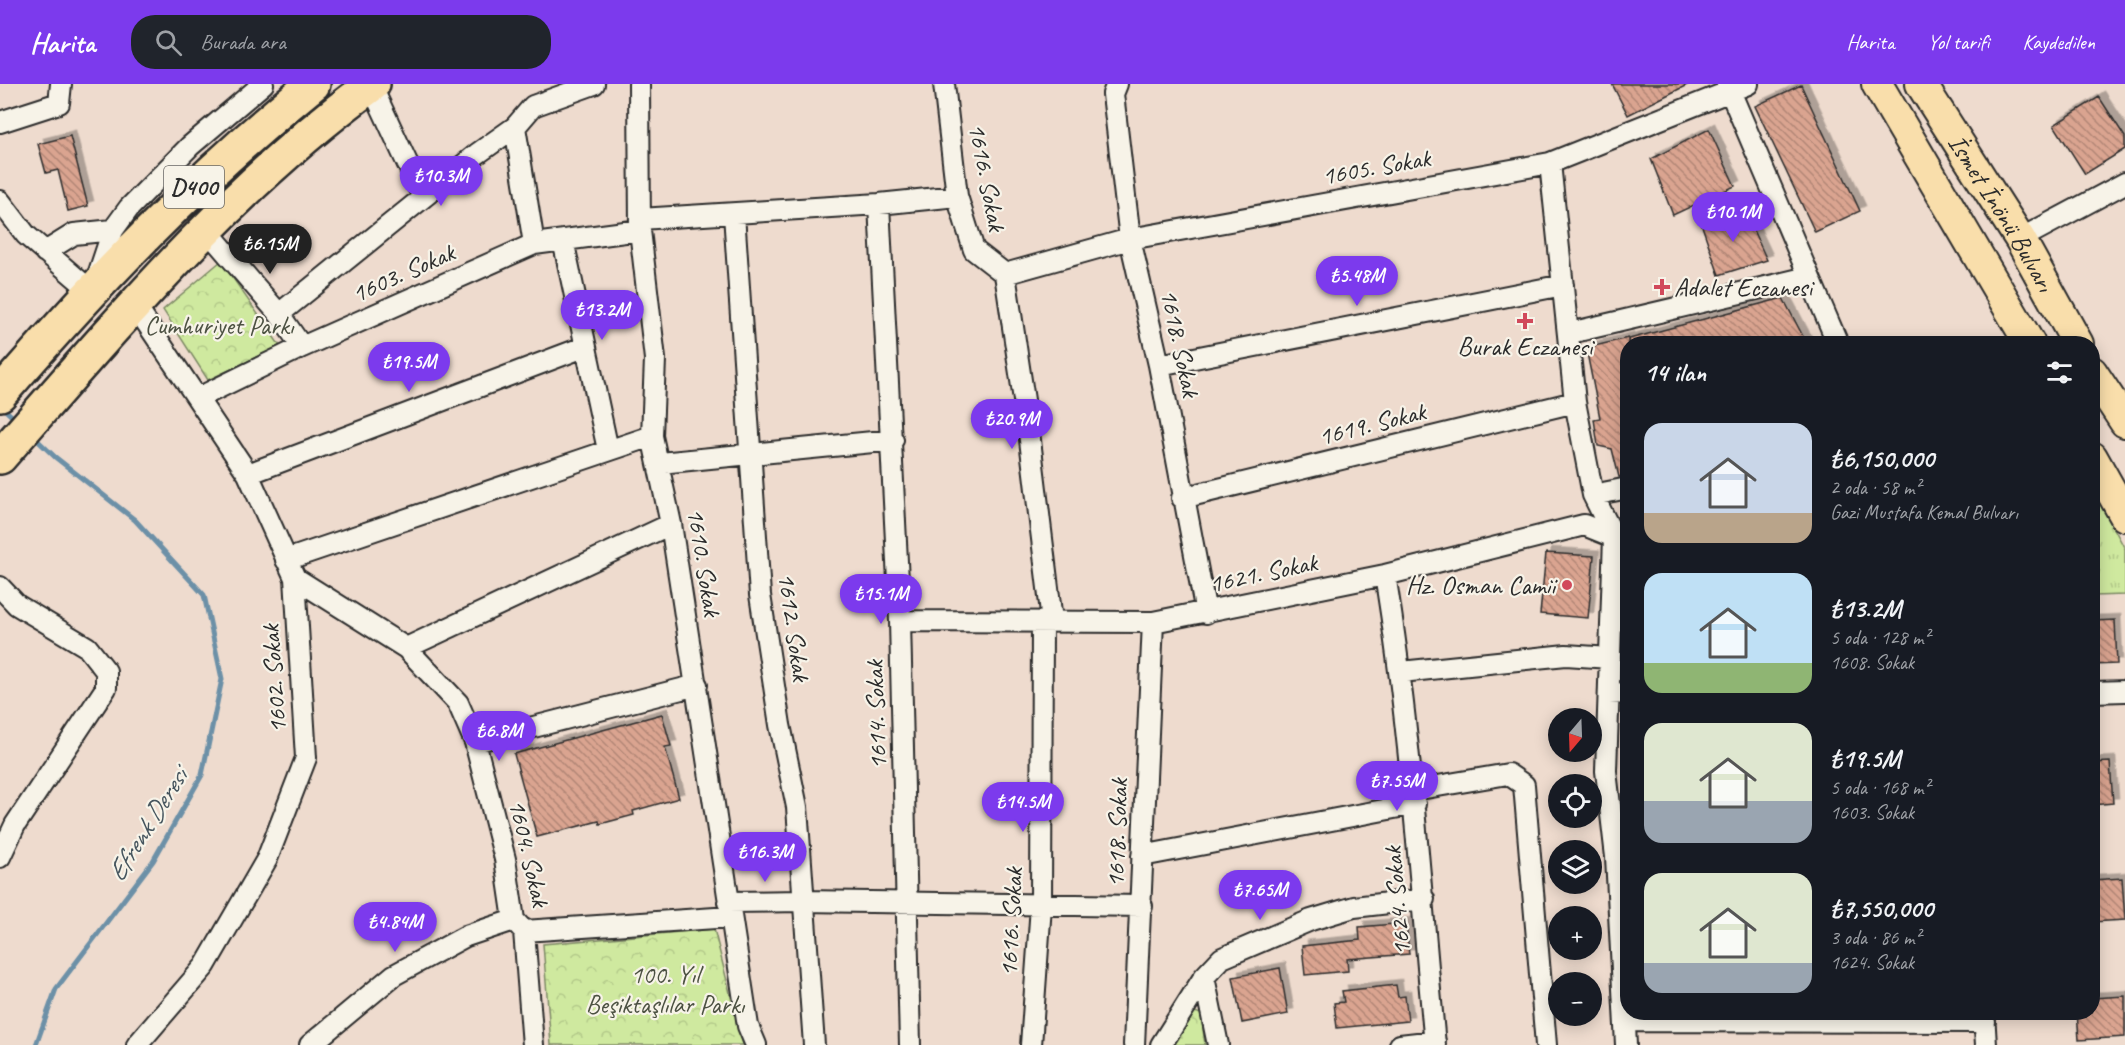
<!DOCTYPE html>
<html lang="tr">
<head>
<meta charset="utf-8">
<style>
	body { margin:0; font-family:Caveat,sans-serif; background:#20242c; color:#f1f3f6; height:100vh; display:flex; flex-direction:column; font-size:22px; white-space:nowrap }
	* { box-sizing:border-box; margin:0 }
	p { font-size:20px; color:#9ea1a6 }
	.icon { flex:none; width:33px; height:33px; fill:none; stroke:currentColor; stroke-width:2; stroke-linecap:round; stroke-linejoin:round }
	.map { position:relative; flex:1; overflow:hidden }
	.panel { position:absolute; left:1620px; top:252px; width:480px; height:684px; display:flex; flex-direction:column; background:#171b24; border-radius:24px; box-shadow:0 3px 15px #0003 }
	.panel>* { flex:none }
	.needle { width:39px; rotate:199deg }
	.buttons { position:absolute; left:1548px; top:624px; display:grid; gap:12px }
	.buttons a { display:grid; place-items:center; width:54px; height:54px; border-radius:50%; background:#171b24; box-shadow:0 3px 15px #0003; font-size:30px }
	.price { position:absolute; translate:-50% -51px; padding:0 14px; border-radius:21px; background:#7c3aed; color:#fff; font-size:20px; line-height:39px; filter:drop-shadow(0 2px 3px #0008) }
	.price::after { content:''; position:absolute; left:50%; top:36px; width:18px; height:14px; margin-left:-9px; background:inherit; clip-path:polygon(0 0,100% 0,50% 100%) }
	.price.current { background:#222; color:#fff }
	ul { padding:0; list-style:none }
	li { display:flex; align-items:center; gap:18px; height:150px; padding:0 24px }
	li span { display:grid; place-items:center; flex:none; width:168px; height:120px; border-radius:18px; color:#555 }
	li>.icon { margin-inline-start:auto }
	span .icon { width:72px; height:72px; fill:#fffc; stroke-width:1 }
	li b { font-size:26px }
	h2 { display:flex; justify-content:space-between; align-items:center; height:72px; padding:0 24px; font-size:26px }
	header { display:flex; align-items:center; gap:36px; box-sizing:border-box; height:84px; padding:0 30px; background:#7c3aed; color:#fff }
	header strong { font-size:28px }
	nav { display:flex; gap:33px; margin-inline-start:auto; font-size:21px }
	.search { width:420px; height:54px; background:#20242c; display:flex; align-items:center; gap:15px; box-sizing:border-box; padding:0 21px; border-radius:24px; color:#9ea1a6; font-size:22px }
	.map>svg:first-child { display:block }
	.grass { fill:url(#grass-tufts); stroke:#7d8a65; stroke-width:1.5 }
	.park { fill:url(#park-crowns); stroke:#7d8a65; stroke-width:1.5 }
	.lines { fill:none; stroke-linecap:round; stroke-linejoin:round }
	.stream { stroke:#6c90a7; stroke-width:5 }
	.building { fill:url(#building-back-hatch); stroke:#2b2b2b; stroke-width:1.5; filter:url(#shadow) }
	.street-casing { stroke:#2b2b2b; stroke-width:24 }
	.primary-casing { stroke:#2b2b2b; stroke-width:34 }
	.highway-casing { stroke:#2b2b2b; stroke-width:38 }
	.street { stroke:#f7f3e8; stroke-width:20 }
	.primary { stroke:#f9deab; stroke-width:30 }
	.highway { stroke:#f9deab; stroke-width:33 }
	.poi-dot { fill:#d1495b; stroke:#f7f3e8; stroke-width:2 }
	.labels { text-anchor:middle; dominant-baseline:central; stroke-width:4.5; stroke-linejoin:round; paint-order:stroke }
	.shield { fill:#f7f3e8; stroke:#686764; stroke-width:1.5 }
	.shield-label { font-size:24px; font-weight:bold; fill:#2b2b2b }
	.street-label { font-size:26px; fill:#2b2b2b; stroke:#f7f3e8 }
	.poi-label { font-size:26px; fill:#2b2b2b; stroke:#f7f3e8; text-anchor:start }
	.park-label { font-size:26px; fill:#4c5142; stroke:#f7f3e8 }
	.water-label { font-size:27px; font-style:italic; fill:#46555e; stroke:#f7f3e8 }
</style>
</head>
<body>
<header>
<strong>Harita</strong>
<div class="search"><svg class="icon" aria-label="search" viewBox="0 0 24 24"><circle cx="10" cy="10" r="6"/><path d="M15 15l6 6"/></svg>Burada ara</div>
<nav><a>Harita</a><a>Yol tarifi</a><a>Kaydedilen</a></nav>
</header>
<div class="map">
<svg width="2125" height="961" viewBox="0 0 2125 961">
	<defs>
		<pattern id="grass-tufts" width="24" height="20" patternUnits="userSpaceOnUse" patternTransform="scale(1.5)"><rect width="24" height="20" fill="#cfe99f"/><path d="M3 7l-1-3M5 7V3M7 7l1-3M15 17l-1-3M17 17v-4M19 17l1-3" fill="none" stroke="#b2c889"/></pattern>
		<pattern id="park-crowns" width="20" height="18" patternUnits="userSpaceOnUse" patternTransform="scale(1.5)"><rect width="20" height="18" fill="#cfe99f"/><path d="M2 6a3 3 0 1 1 6 0M12 15a3 3 0 1 1 6 0" fill="none" stroke="#b2c889"/></pattern>
		<pattern id="building-back-hatch" width="6" height="6" patternUnits="userSpaceOnUse" patternTransform="scale(1.5)"><rect width="6" height="6" fill="#daa490"/><path d="M-1 5l2 2M0 0l6 6M5-1l2 2" fill="none" stroke="#b18676"/></pattern>
		<filter id="shadow"><feDropShadow dx="5.5" dy="-5.5" stdDeviation="0" flood-color="#0004"/></filter>
	</defs>
	<rect width="100%" height="100%" fill="#eedbce"/>
	<filter id="ink" filterUnits="userSpaceOnUse"><feTurbulence type="fractalNoise" baseFrequency=".0167" numOctaves="2"/><feDisplacementMap in="SourceGraphic" scale="12" xChannelSelector="R" yChannelSelector="G"/><feConvolveMatrix kernelMatrix="1 2 1 2 8 2 1 2 1" color-interpolation-filters="sRGB"/></filter>
	<g filter="url(#ink)">
		<!-- grass -->
		<path class="grass" d="M2093,405L2125,465V511L2093,512Z"/>
		<!-- park -->
		<path class="park" d="M221,177L280,262L208,296L163,226Z
			M714,845L743,961H551L543,860Z
			M1192,927L1201,930L1205,961H1169Z"/>
		<g class="lines">
			<!-- stream -->
			<path class="stream" d="M1,322L18,338
				M34,353L55,373L135,436L204,511L222,595L202,691L153,777L56,905L36,961"/>
		</g>
		<!-- building -->
		<path class="building" d="M1612,0H1689L1628,31Z
			M1801,1L1860,127L1815,148L1755,22Z
			M2099,13L2125,53V65L2085,90L2054,41Z
			M1709,45L1735,102L1673,131L1651,75Z
			M70,52L88,122L68,127L58,86L46,89L38,60Z
			M1744,127L1767,176L1719,191L1701,139Z
			M1783,214L1807,260H1630L1629,255Z
			M1628,254V392L1619,393L1612,365L1598,362L1594,335L1600,334L1586,264Z
			M1546,469L1594,472L1588,534L1540,530Z
			M2115,536L2117,580L2092,581V537Z
			M662,630L671,662L665,663L679,714L633,727L634,731L600,740L599,737L537,753L514,670Z
			M2110,678L2113,719L2092,721V679Z
			M2122,794L2125,836L2092,838V796Z
			M1406,839L1409,870L1347,875L1348,887L1305,891L1302,862L1360,856L1359,843Z
			M1280,884L1288,930L1242,939L1233,893Z
			M1396,901L1398,913L1405,912L1408,937L1337,944L1334,919L1344,918L1342,907Z
			M2125,912V953L2079,956L2077,928H2092V914Z"/>
		<g class="lines">
			<defs>
				<path id="street" d="M639,0L640,146L655,275L652,352L671,440L748,942L756,961
					M944,0L957,112L974,166L1005,190L1030,356L1052,537
					M1117,0L1113,10L1130,155L1159,281L1206,529
					M1727,0L1838,260
					M371,1L423,113
					M0,38L59,19L61,0
					M515,43L534,160
					M1550,79L1575,318L1593,411L1614,453L1606,687L1616,773L1626,961
					M0,117L26,151L90,206
					M879,120L900,537L910,961
					M734,130L760,511L780,641L797,723L814,961
					M640,135L879,120L957,112
					M205,144L279,230L302,263
					M2020,155L2125,99
					M563,156L608,366
					M45,168L74,150L113,146
					M1005,190L1130,155L1550,79L1748,0
					M97,194L113,146L129,124L190,62L263,0
					M134,220L248,390L295,494L306,674L267,775L205,882L137,961
					M279,230L477,70L515,43L533,22L594,0
					M1570,249L1808,193
					M1159,281L1563,201
					M198,314L302,263L534,160L640,146
					M660,379L893,356
					M248,390L584,263
					M1593,411L1628,404
					M1182,414L1575,318
					M286,476L652,352
					M1385,491C1411,647 1420,804 1435,961
					M295,494L406,564L458,619L475,658L505,775L514,836L524,847L533,961
					M0,503L17,521L87,563L106,587V604L15,741L0,773
					M900,537L1153,538L1385,491L1584,441L1614,453L1628,450
					M406,564L671,440
					M1401,588L1566,571L1610,574
					M2092,608L2125,607
					M1609,610L1628,609
					M475,658L697,601
					M1414,706L1508,690L1524,701L1546,961
					M1142,772L1415,720
					M728,818L802,817L1142,822
					M524,847L730,833
					M1204,893L1218,961
					M1984,928L1986,961
					M1626,937L1985,938
					M310,961L394,891L466,852L514,836
					M1031,961L1041,822L1042,538
					M1134,961L1153,538
					M1161,961L1204,893L1222,874L1311,836L1354,823L1424,815
					M1400,961L1435,957"/>
				<g id="primary">
					<path d="M1877,0L2030,260"/>
					<path id="s1" d="M1921,0L2020,155L2078,260"/>
					<path d="M2092,288L2125,338"/>
					<path d="M2092,373L2125,432"/>
				</g>
				<path id="highway" d="M0,310C98,197 196,94 313,0
					M0,373C116,241 230,104 373,0"/>
			</defs>
			<!-- street casing -->
			<use href="#street" class="street-casing"/>
			<!-- primary casing -->
			<use href="#primary" class="primary-casing"/>
			<!-- highway casing -->
			<use href="#highway" class="highway-casing"/>
			<!-- street -->
			<use href="#street" class="street"/>
			<!-- primary -->
			<use href="#primary" class="primary"/>
			<!-- highway -->
			<use href="#highway" class="highway"/>
		</g>
	</g>
	<!-- markers -->
	<g class="poi-dot">
		<path d="M1659 194h6v6h6v6h-6v6h-6v-6h-6v-6h6z"/>
		<path d="M1522 228h6v6h6v6h-6v6h-6v-6h-6v-6h6z"/>
		<circle cx="1567" cy="501" r="6"/>
	</g>
	<g class="labels">
		<!-- shield labels -->
		<rect class="shield" x="164" y="82" width="60" height="42" rx="4.5"/>
		<g class="shield-label">
			<text x="194" y="103">D400</text>
		</g>
		<!-- street labels -->
		<g class="street-label">
			<text transform="translate(1376 83) rotate(-10)">1605. Sokak</text>
			<text transform="translate(987 93) rotate(79)">1616. Sokak</text>
			<text stroke="none"><textPath href="#s1" startOffset="152">İsmet İnönü Bulvarı</textPath></text>
			<text transform="translate(403 189) rotate(-24)">1603. Sokak</text>
			<text transform="translate(1180 259) rotate(78)">1618. Sokak</text>
			<text transform="translate(1372 340) rotate(-14)">1619. Sokak</text>
			<text transform="translate(704 478) rotate(81)">1610. Sokak</text>
			<text transform="translate(1263 489) rotate(-12)">1621. Sokak</text>
			<text transform="translate(794 543) rotate(82)">1612. Sokak</text>
			<text transform="translate(274 595) rotate(-94)">1602. Sokak</text>
			<text transform="translate(876 631) rotate(-92)">1614. Sokak</text>
			<text transform="translate(1117 749) rotate(-88)">1618. Sokak</text>
			<text transform="translate(529 769) rotate(77)">1604. Sokak</text>
			<text transform="translate(1397 817) rotate(-95)">1624. Sokak</text>
			<text transform="translate(1011 838) rotate(-87)">1616. Sokak</text>
		</g>
		<!-- poi labels -->
		<g class="poi-label">
			<text x="1674" y="203">Adalet Eczanesi</text>
			<text x="1525" y="262" text-anchor="middle">Burak Eczanesi</text>
			<text x="1555" y="501" text-anchor="end">Hz. Osman Camii</text>
		</g>
		<!-- park labels -->
		<g class="park-label">
			<text x="219" y="241">Cumhuriyet Parkı</text>
			<text x="665" y="890">100. Yıl<tspan x="665" dy="30">Beşiktaşlılar Parkı</tspan></text>
		</g>
		<!-- water labels -->
		<g class="water-label">
			<text transform="translate(147 741) rotate(-58)">Efrenk Deresi</text>
		</g>
	</g>
</svg>
<div class="buttons">
<a><svg class="needle" viewBox="-14 -14 28 28"><path d="M0-13l5 13h-10z" fill="#e53935"/><path d="M0 13l5-13h-10z" fill="#9ea1a6"/></svg></a>
<a><svg class="icon" aria-label="locate" viewBox="0 0 24 24"><circle cx="12" cy="12" r="6"/><path d="M12 2v4M12 18v4M2 12h4M18 12h4"/></svg></a>
<a><svg class="icon" aria-label="layers" viewBox="0 0 24 24"><path d="M12 4l9 5-9 5-9-5zM3 14l9 5 9-5"/></svg></a>
<a>+</a>
<a>−</a>
</div>
<b class="price" style="left:441px;top:123px">₺10.3M</b>
<b class="price" style="left:1733px;top:159px">₺10.1M</b>
<b class="price current" style="left:270px;top:191px">₺6.15M</b>
<b class="price" style="left:1357px;top:223px">₺5.48M</b>
<b class="price" style="left:602px;top:257px">₺13.2M</b>
<b class="price" style="left:409px;top:309px">₺19.5M</b>
<b class="price" style="left:1012px;top:366px">₺20.9M</b>
<b class="price" style="left:881px;top:541px">₺15.1M</b>
<b class="price" style="left:499px;top:678px">₺6.8M</b>
<b class="price" style="left:1397px;top:728px">₺7.55M</b>
<b class="price" style="left:1023px;top:749px">₺14.5M</b>
<b class="price" style="left:765px;top:799px">₺16.3M</b>
<b class="price" style="left:1260px;top:837px">₺7.65M</b>
<b class="price" style="left:395px;top:869px">₺4.84M</b>
<section class="panel">
<h2>14 ilan<svg class="icon" aria-label="filters" viewBox="0 0 24 24"><path d="M4 7h16M4 17h16"/><circle cx="9" cy="7" r="2"/><circle cx="15" cy="17" r="2"/></svg></h2>
<ul>
<li><span style="background:linear-gradient(#c9d6e8 75%,#b9a48a 0)"><svg class="icon" aria-label="home" viewBox="0 0 24 24"><path d="M3 11l9-7 9 7M6 9v11h12V9"/></svg></span><div><b>₺6,150,000</b><p>2 oda · 58 m²</p><p>Gazi Mustafa Kemal Bulvarı</p></div></li>
<li><span style="background:linear-gradient(#bfe0f5 75%,#8fb573 0)"><svg class="icon" aria-label="home" viewBox="0 0 24 24"><path d="M3 11l9-7 9 7M6 9v11h12V9"/></svg></span><div><b>₺13.2M</b><p>5 oda · 128 m²</p><p>1608. Sokak</p></div></li>
<li><span style="background:linear-gradient(#dfe7d0 65%,#9aa5b1 0)"><svg class="icon" aria-label="home" viewBox="0 0 24 24"><path d="M3 11l9-7 9 7M6 9v11h12V9"/></svg></span><div><b>₺19.5M</b><p>5 oda · 168 m²</p><p>1603. Sokak</p></div></li>
<li><span style="background:linear-gradient(#dfe7d0 75%,#9aa5b1 0)"><svg class="icon" aria-label="home" viewBox="0 0 24 24"><path d="M3 11l9-7 9 7M6 9v11h12V9"/></svg></span><div><b>₺7,550,000</b><p>3 oda · 86 m²</p><p>1624. Sokak</p></div></li>
</ul>
</section>
</div>
</body>
</html>
